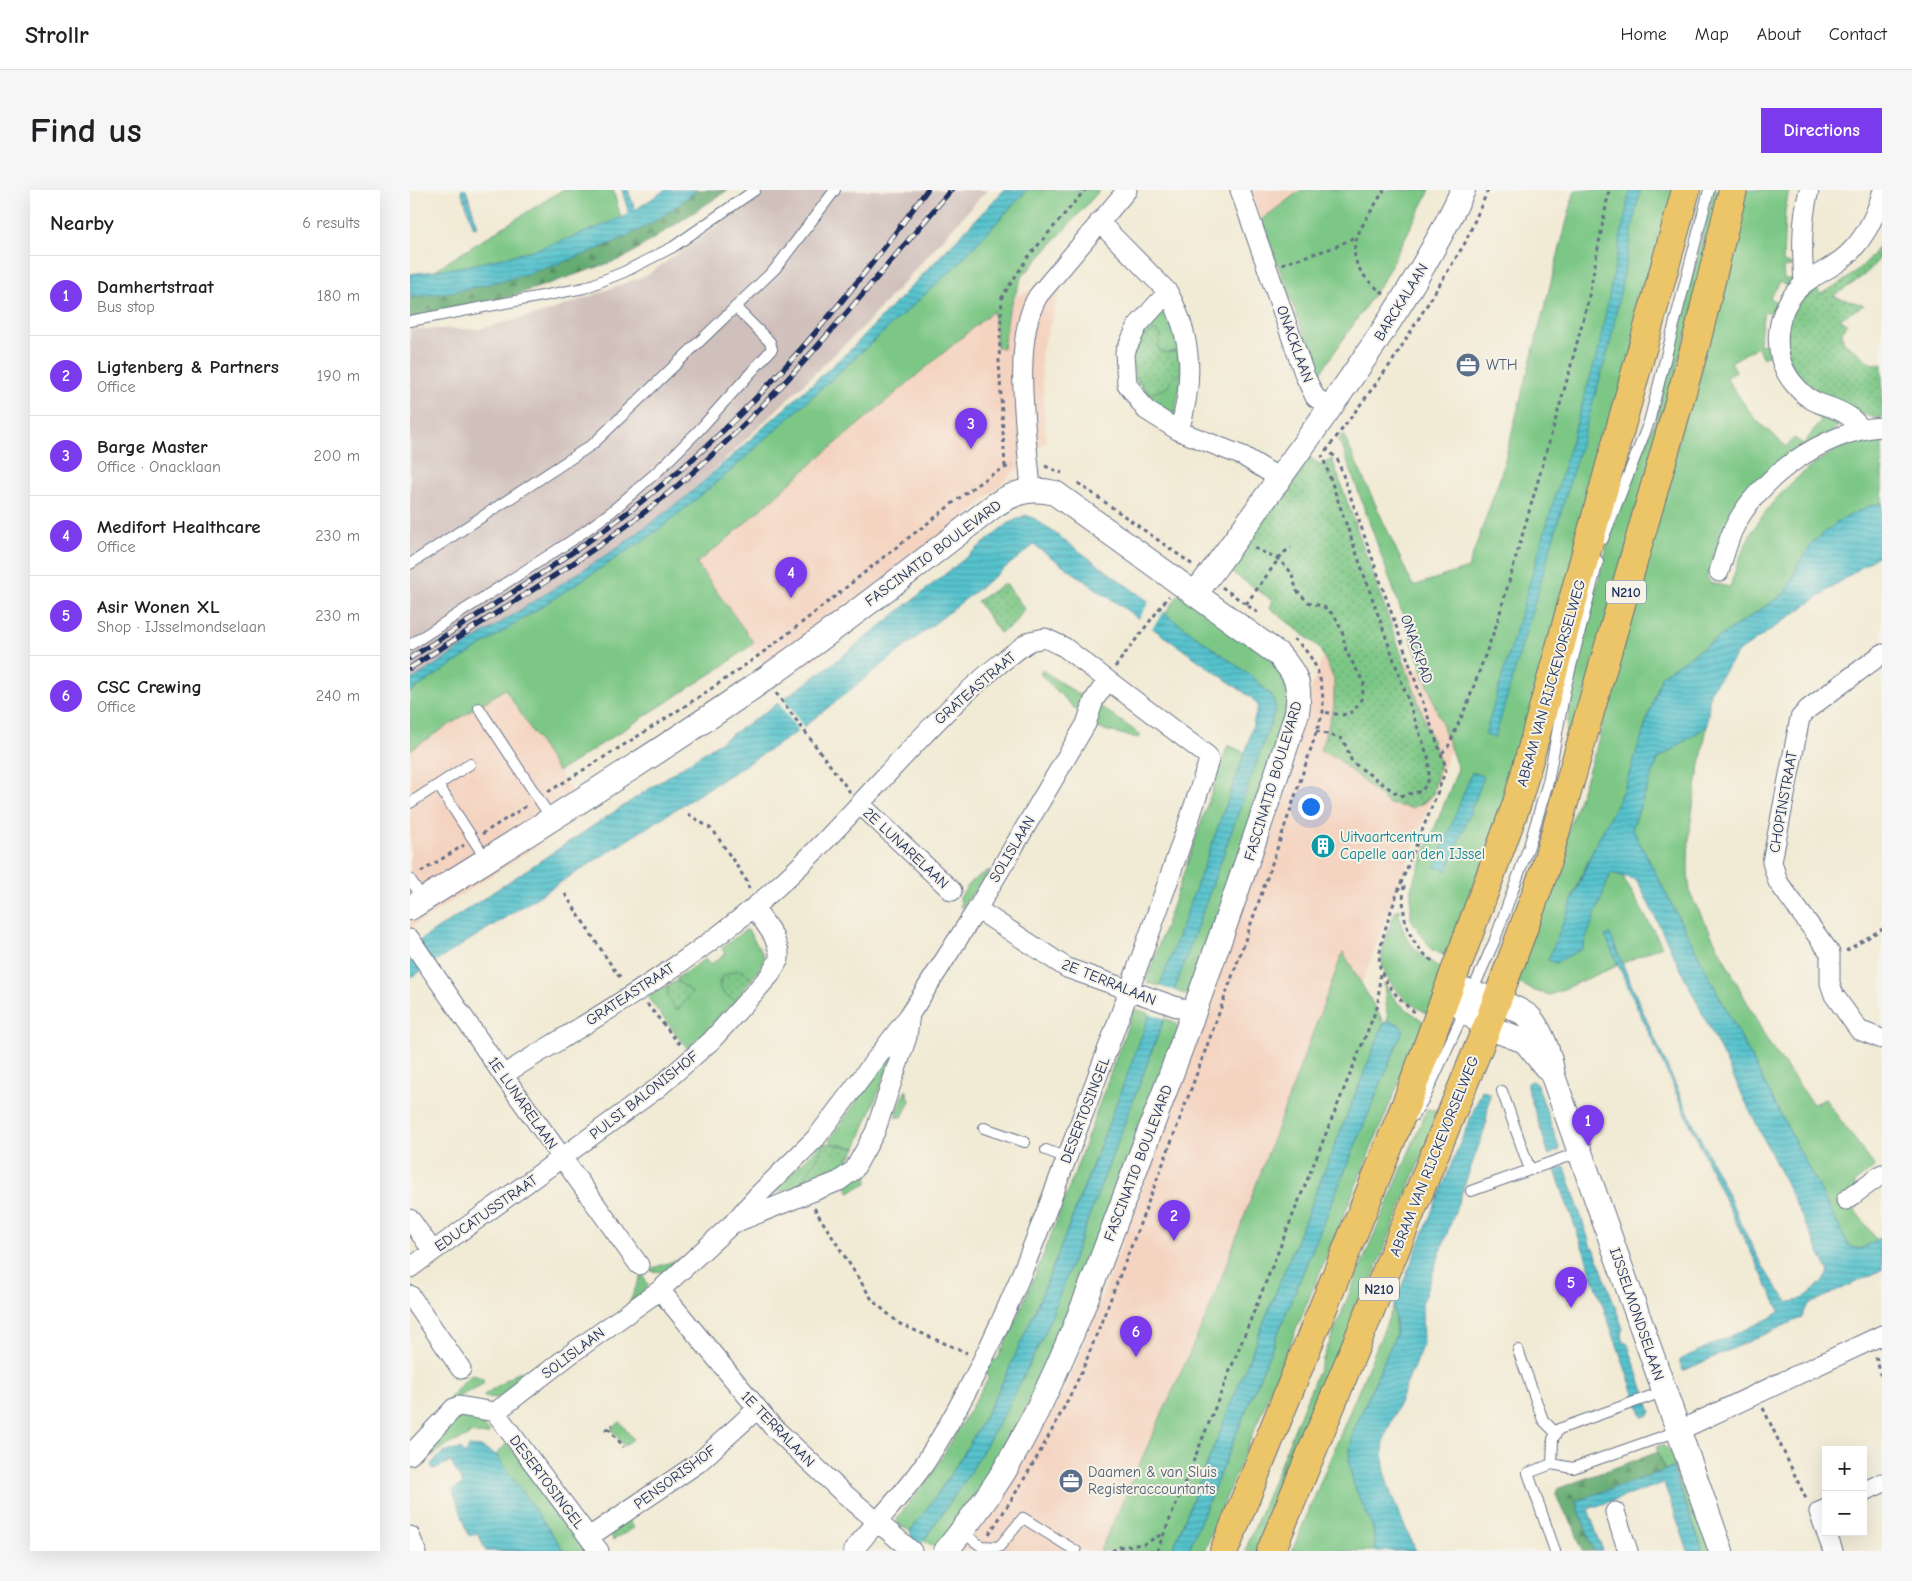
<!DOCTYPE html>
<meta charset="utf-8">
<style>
:root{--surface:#fff;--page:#f6f6f6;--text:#202124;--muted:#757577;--line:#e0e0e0;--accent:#7c3aed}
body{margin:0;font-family:"Comic Neue",sans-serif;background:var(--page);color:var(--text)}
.controls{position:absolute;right:15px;bottom:15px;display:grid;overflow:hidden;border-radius:0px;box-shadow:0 5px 20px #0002}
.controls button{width:45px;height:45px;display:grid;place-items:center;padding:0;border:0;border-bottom:1px solid var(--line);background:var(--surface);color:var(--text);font:25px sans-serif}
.you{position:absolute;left:900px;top:616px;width:18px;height:18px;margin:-12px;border:4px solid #fff;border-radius:50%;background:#1a73e8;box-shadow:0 0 0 8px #1a73e833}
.badge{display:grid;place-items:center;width:32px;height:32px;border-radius:50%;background:var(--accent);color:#fff;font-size:16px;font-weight:700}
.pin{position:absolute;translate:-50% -41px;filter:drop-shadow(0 1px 2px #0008)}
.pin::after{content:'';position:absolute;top:26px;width:18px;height:15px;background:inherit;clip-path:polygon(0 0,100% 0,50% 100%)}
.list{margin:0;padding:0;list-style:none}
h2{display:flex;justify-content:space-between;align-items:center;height:65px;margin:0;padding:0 20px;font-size:21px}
h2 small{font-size:16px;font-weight:400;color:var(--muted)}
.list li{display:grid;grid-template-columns:32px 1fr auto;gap:15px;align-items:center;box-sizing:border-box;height:80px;padding:0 20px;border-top:1px solid var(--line)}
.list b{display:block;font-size:19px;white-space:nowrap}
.list p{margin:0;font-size:16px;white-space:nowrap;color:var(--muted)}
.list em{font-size:16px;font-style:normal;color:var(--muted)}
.map{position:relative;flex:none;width:1472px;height:1361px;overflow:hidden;border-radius:0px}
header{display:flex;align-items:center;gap:30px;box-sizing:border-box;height:70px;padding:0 25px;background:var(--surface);border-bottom:1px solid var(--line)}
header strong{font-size:24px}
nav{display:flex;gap:28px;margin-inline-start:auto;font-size:18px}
.intro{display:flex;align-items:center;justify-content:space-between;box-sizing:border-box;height:120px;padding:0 30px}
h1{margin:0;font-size:35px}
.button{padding:12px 22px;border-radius:0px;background:var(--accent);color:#fff;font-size:18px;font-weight:700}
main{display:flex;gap:30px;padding:0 30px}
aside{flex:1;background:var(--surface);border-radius:0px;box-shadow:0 5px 20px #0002}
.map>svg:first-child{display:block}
.built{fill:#f4d3c0}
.railway{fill:#d0c0bc}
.green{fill:#7cc785;stroke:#4c7b72}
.forest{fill:url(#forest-firs);stroke:#406e68}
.park{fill:url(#park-dots);stroke:#4c7b72}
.water{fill:url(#water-rules);stroke:#387996}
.pier{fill:#f1ead4}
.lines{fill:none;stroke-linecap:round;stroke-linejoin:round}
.service-casing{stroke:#667087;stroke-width:12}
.minor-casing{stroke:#667087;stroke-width:21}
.tertiary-casing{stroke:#667087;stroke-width:26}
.trunk-casing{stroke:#667087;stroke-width:30}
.path{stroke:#667087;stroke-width:3;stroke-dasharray:4 4;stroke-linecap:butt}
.service{stroke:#fff;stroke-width:10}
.minor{stroke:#fff;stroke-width:19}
.tertiary{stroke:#fff;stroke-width:24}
.trunk{stroke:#edc569;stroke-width:28}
.rail-casing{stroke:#1b2f5e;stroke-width:5.5}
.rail{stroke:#f7f3e8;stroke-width:4;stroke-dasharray:11;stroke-linecap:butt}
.labels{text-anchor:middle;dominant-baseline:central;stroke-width:4;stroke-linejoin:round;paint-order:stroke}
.shield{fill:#f7f3e8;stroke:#5d6a87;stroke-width:1}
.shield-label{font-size:14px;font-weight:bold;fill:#1b2f5e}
.street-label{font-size:15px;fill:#1b2f5e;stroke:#f7f3e8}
.service-label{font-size:15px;fill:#4e5e75;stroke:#f7f3e8;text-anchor:start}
.culture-label{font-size:15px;fill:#0d838f;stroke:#f7f3e8;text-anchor:start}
</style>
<header>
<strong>Strollr</strong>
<nav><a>Home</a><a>Map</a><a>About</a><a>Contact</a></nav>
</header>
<div class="intro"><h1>Find us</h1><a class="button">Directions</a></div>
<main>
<aside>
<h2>Nearby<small>6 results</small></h2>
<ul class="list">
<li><span class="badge">1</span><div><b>Damhertstraat</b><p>Bus stop</p></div><em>180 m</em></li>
<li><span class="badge">2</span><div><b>Ligtenberg &amp; Partners</b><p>Office</p></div><em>190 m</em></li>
<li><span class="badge">3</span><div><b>Barge Master</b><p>Office · Onacklaan</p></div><em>200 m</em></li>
<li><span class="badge">4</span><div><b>Medifort Healthcare</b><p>Office</p></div><em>230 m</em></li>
<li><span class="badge">5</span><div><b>Asir Wonen XL</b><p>Shop · IJsselmondselaan</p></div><em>230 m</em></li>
<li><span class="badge">6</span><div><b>CSC Crewing</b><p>Office</p></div><em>240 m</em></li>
</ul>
</aside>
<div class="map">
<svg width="1472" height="1361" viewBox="0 0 1472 1361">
<defs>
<pattern id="forest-firs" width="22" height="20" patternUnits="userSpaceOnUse" patternTransform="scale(1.25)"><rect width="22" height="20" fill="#65ac72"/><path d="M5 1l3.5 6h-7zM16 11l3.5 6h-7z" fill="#528c61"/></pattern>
<pattern id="park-dots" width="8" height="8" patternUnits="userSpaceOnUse" patternTransform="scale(1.25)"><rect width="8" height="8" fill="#7cc785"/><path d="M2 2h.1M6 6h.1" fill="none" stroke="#65a270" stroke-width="1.8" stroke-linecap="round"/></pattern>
<pattern id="water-rules" width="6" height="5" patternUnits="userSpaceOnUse" patternTransform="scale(1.25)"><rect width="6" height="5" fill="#56c3cd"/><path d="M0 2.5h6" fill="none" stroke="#469faa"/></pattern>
</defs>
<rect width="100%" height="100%" fill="#f7f3e8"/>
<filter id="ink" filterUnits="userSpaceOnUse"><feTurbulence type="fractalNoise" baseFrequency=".02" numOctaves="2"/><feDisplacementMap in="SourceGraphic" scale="10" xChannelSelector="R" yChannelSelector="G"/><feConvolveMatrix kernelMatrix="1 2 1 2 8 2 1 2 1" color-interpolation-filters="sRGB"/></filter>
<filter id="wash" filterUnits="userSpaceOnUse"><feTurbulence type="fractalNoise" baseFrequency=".0096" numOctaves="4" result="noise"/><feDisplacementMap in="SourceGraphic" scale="20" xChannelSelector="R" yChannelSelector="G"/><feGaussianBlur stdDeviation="1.12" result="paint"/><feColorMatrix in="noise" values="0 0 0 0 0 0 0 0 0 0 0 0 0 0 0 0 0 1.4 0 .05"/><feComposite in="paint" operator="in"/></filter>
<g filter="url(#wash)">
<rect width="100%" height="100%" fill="#f1ead4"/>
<!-- built -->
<path class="built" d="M840,0H907L856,42Z
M653,91L631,164L636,251L404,471L371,492L267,377L575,115Z
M927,429L1058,513L736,1361H549L575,1330L658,1194L727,1016L900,502Z
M94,500L176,624L0,738V559Z"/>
<!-- railway -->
<path class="railway" d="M358,0H577L455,135L277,306L210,356L0,491V139H69L140,121L237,85Z"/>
<!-- green -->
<path class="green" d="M152,0H203L211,28C151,55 88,74 22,82Z
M617,0H690L612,87L599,120L593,158L587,157L583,121L405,271L315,351L286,373L344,453L313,476L148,582L95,499L0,560V502L240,346L319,282L545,77Z
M891,0H1020L972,92L909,185L851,30Z
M1165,0H1268L1095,622L1039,767L1022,760L1001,729V698L1048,579L932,256L928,251L933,244L1003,396L1058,378L1090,288Z
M1304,0H1311L1286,109L1151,593L1161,503L1201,340L1246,228Z
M1335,0H1379L1375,21L1373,72L1384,75L1373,78L1374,89H1385V92L1380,99L1370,92L1360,108L1369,114L1365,124L1354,121L1349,154L1360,155V164L1353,168L1347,157L1321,172L1326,182L1316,188L1345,229L1377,257L1384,248L1394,254L1411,230L1402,223L1404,221L1426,228L1429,236L1313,341L1297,387L1300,393L1320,397C1327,375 1334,353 1347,334C1370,298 1426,245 1472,249V313L1457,317L1388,374L1377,402L1252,485L1215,597L1182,662L1162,708L1194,699L1201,683L1212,685L1252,756L1140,805L1125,801L1106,792L1185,562Z
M754,119L758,120L771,164L767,161L757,163L749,160L748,155L752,146L744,140L737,145L729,146Z
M772,183L765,223L760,227L751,225L726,190L762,188Z
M771,401L870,476L885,505L779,806L764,800L866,518L862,506L844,488L755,424Z
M632,480L674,508L670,524L630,484Z
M690,516L731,545L728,548L682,537Z
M1297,536C1289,585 1271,658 1281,706L1358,852L1403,914L1415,909L1465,977L1444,993L1450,1002L1438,1011L1467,1050L1450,1059L1439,1056L1222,638L1248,569Z
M818,555L835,563L751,796L738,793L737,789Z
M579,680L578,685L551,718L550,707L561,692Z
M989,719C990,750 1011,768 1037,781L1019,824C997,814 970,791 972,765C973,750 981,734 986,720Z
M335,740H338L353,764L355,770L342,789C330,775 321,783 309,791L311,801L326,810L278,859L238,808V806L258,795V800L281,801L267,791V788L295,769L300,775L315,764L312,758Z
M933,762L974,833L762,1361H690L800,1118Z
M974,793L987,812L1014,832L794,1361H778L993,840L989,834L978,832Z
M726,819L740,824C718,887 692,949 668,1012C624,1127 578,1244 500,1341L488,1334L487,1328L520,1287L578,1189L576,1180L582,1170H587C641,1059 679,940 722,824Z
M754,829L763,831L770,839L664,1122L591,1268L529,1356L524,1357L514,1350L560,1283L599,1215L635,1143Z
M488,852L446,958L420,953V949Z
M496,900L500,911L492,927H485Z
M1017,919L1030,921L852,1361H835L947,1085Z
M416,953L390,996L361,1004L411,954Z
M457,978L459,979L457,993L439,1002L435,994Z
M273,1068L254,1082L241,1081L240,1079Z
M232,1083L238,1095L237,1098L218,1116Z
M984,1115L986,1144L944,1240L940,1259L939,1274L944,1295L963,1338L965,1361H882Z
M110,1181L112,1184L89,1208L74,1207V1205Z
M62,1185L73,1188V1194L39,1212V1209L56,1189Z
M62,1223L79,1241L78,1245L58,1243L59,1246L37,1255L18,1268L13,1264L49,1224Z
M210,1232L223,1249L214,1256L201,1239Z
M97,1253L180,1361H154L86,1265Z
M1252,1255L1268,1266L1302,1361H1293L1264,1279L1262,1278L1255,1280L1246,1257Z"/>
<!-- forest -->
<path class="forest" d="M287,0H318L214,68L73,116L0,128V107L62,97L139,76L218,46L242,33Z
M1248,1262L1255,1280L1166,1311L1184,1361H1172L1164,1337L1150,1315L1146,1304L1149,1298Z"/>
<!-- park -->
<path class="park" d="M1472,49C1472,54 1472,60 1471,65C1462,83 1439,96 1423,106L1454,115L1430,129L1437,134L1432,141L1433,151L1462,174L1472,173V228C1453,227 1418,215 1403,203C1392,195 1375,168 1374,154C1373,130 1390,111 1404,93L1410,104C1435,92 1460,75 1472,49Z
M744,140L752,146L748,155L749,160L757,163L767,161L771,164L772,183L762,188L758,197L743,203L735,201L730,191L726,190L721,171L729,146L737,145Z
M896,265L911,275L922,269L1030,573L1023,604L1013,613L1002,618L979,614L925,567L910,561L924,517V489L909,457L860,418L862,410L814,377Z
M594,394L597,395L614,418L606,433L590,443L567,411Z
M326,780L333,781L342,789L326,810L315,805L309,796L313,786Z
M267,791L281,801L282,803L269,819H265L257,805L259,795Z
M416,953L446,958C430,986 419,986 390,996Z
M215,1324L224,1338L203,1350L198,1335Z"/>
<!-- water -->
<path class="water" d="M51,0H56L68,37L64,38Z
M212,0H218L225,20L255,0H287C272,12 257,24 240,34C179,69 71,102 0,107V84C83,74 143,58 219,24Z
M594,0H617L545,77L319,282L257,333L240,346L0,502V491L210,356L277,306L441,159Z
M1220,0H1230L1200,154L1085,548L1075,545L1189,157Z
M1472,313V363L1327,463L1300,502L1297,536L1248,569L1222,638L1439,1056L1450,1059L1472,1047V1080L1399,1114L1391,1128L1273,1181L1269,1170L1360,1128L1370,1121L1312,1004L1195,746L1200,744C1237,833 1276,921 1319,1007C1335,1041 1353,1086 1379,1112C1396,1111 1410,1095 1419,1082L1227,690L1201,683L1172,759L1145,773L1138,770L1182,662L1215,597L1252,485L1377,402L1388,374L1404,351L1429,331L1457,317Z
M616,325L625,329L844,488L862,507L866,518L754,829L635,1143L599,1215L560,1283L506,1361L500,1341C586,1234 633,1103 682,977C736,837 786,697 837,557L848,516L842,508L624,355L387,542L0,788V757L363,517L429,469L599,333Z
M1062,582L1074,587L1037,681L1025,677Z
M977,831L989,834L993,840L778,1361H762L974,833Z
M1121,891L1127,894L1150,960L1139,965L1117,897V893Z
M1072,900L1080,904L1075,938L1012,1113L1013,1154L975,1247C966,1285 991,1326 1006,1361H965L963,1338L944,1295L939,1274L940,1259L944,1240L986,1144L984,1115Z
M1155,977L1181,1057L1184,1058L1213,1139L1211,1142L1214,1151L1217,1152L1238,1213L1241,1222L1238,1226H1232L1145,980Z
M60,1256L70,1257L86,1265L154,1361H76L68,1343L59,1346L43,1300L53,1294L41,1272L23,1279L21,1274L32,1263L50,1259L55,1265Z
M1262,1278L1293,1361H1278L1254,1293L1178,1319L1193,1361H1184L1166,1311Z"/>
<!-- pier -->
<path class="pier" d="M741,409L755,420L741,440L728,430Z
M372,507L395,539L390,543L367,511Z
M748,796L766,801L756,829L738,823Z"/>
</g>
<g filter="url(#ink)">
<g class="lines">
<defs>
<path id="service" d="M0,131L174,98L214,82L263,57L345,0
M1193,349L1239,232L1299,0
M0,374L183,254L365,79L425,0
M0,455L164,349L201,322L249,280L289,240L362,159L360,152L325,117
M69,518L141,628
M28,595L76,669
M0,613L60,574
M0,689L13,709
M1061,804L1084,752L1119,656L1138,592L1155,500L1188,371
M1092,901L1120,980
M1003,926L1015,907L1055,820
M574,938L615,952
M636,960L657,968
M1061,1001L1170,962
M1108,1160L1133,1230L1146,1243
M1142,1274L1163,1278L1268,1241
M551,1341L571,1356L589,1357L613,1328L666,1361
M1145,1361L1118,1283L1142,1274L1143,1249L1149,1239L1255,1201"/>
<path id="minor" d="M830,0L895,186L905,207L921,218
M689,32L758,102L728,135L715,162L717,194L736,220L769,241L833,266L869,288
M1394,94C1392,61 1391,32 1399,0
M758,102C783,148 784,191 769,241
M1451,238C1447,234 1442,228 1437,225C1416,212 1404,218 1385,195C1359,166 1364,117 1395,93C1411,81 1429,75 1442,60C1457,44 1466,25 1472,3
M621,299C617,247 601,151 628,106L717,0
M1309,382C1313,369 1317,354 1322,342C1345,289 1416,240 1472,237
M1472,464L1398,519L1390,528L1362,672L1368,692L1420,763V793L1424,805L1449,840L1472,849
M450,614L542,701
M567,719L657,778L784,823
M0,749L93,885L229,1075
M93,885C186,827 284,772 366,698C455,619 522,519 620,451L635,448L654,457L798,566L799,570C759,694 714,816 668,938C625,1053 582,1169 515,1273C494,1304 466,1331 443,1361
M1436,1010L1472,984
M0,1029L22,1060
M324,1032L348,1005L406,948L498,827
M0,1078L249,897L301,851L360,785L369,769V761L363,745L344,717
M250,1100L362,1236L431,1301L502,1361
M0,1105L51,1179
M85,1222L189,1361
M1268,1241L1472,1145
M0,1265L44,1218L49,1216L85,1222L95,1215L162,1163L250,1100L322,1034L429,991L444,980L465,942L497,847L500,824L567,719L676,534L684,510L697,491
M1453,1302L1472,1293
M1416,1319L1409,1322L1416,1341
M1205,1322L1218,1361
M1416,1342L1423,1361
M0,1346L6,1361
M179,1347L288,1273L346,1220"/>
<path id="tertiary" d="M785,404C823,355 858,304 894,254C953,172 1010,92 1053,0
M0,718C120,642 242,568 359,486C436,432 510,373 585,315C605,302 621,297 645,303L868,464C887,485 891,494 887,523C837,674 785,824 728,972C688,1078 651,1186 593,1283C576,1310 556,1336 536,1361
M1040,795C1058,802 1110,816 1121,829C1134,846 1140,866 1143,886L1311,1361
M1040,795L1055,821L1077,837L1115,851L1136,877"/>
<path id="trunk" d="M814,1361L998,909L1107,613L1276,0
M861,1361L1077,837L1134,682L1286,153L1323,0"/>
</defs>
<!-- service casing -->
<use href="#service" class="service-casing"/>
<!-- minor casing -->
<use href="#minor" class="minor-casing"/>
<!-- tertiary casing -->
<use href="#tertiary" class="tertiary-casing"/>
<!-- trunk casing -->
<use href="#trunk" class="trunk-casing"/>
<!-- path -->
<path class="path" d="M872,74L925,57L945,47
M974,104C923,66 948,44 974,0
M915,259L927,268L1036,578C1025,617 962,747 970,777C975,795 992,813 1007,824
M916,261L982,172L1055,53L1078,0
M635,276L652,283
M595,277L589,171L592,107L618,67L675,0
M668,293L783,375
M844,358L868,369L881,382L887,401L898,412L914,417L924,425L932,441L936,461L954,493L952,508L944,521L933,525L913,522
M812,397L848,423
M836,414L873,363L881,358
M705,477L759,406
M366,503L440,602
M906,541L933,549L942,572L990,606L1012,601L1019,589V570L912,265
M1032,563L1038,557L1058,512L1087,433L1159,183L1178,111L1199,0
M138,602C213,555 289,510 360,457C414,417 464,373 518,333C535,320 583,278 602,276
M278,624L303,640L338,693L339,699
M72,644L118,615
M11,682L54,655
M994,696C991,729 997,752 1025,773
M155,704L207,784L213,790
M1436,761L1472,739
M237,814L271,856
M404,1018L463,1111L490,1134L557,1163
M1466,1167L1472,1188
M1353,1218L1397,1311
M198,1238L214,1257
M195,1240L203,1235
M579,1344C614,1292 645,1238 672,1181C759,964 840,745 913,522C914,491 907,466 881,447
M702,1361L709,1357L734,1354L754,1343
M747,1361L968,815L970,781"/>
<!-- service -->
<use href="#service" class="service"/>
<!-- minor -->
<use href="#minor" class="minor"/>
<!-- tertiary -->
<use href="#tertiary" class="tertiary"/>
<!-- trunk -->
<use href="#trunk" class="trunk"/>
<defs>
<path id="rail" d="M0,468C88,412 178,357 258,290C354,211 444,101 517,0
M0,478C90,420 184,365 266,297C369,210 453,103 541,0"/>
</defs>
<!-- rail casing -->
<use href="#rail" class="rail-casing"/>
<!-- rail -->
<use href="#rail" class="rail"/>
</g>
</g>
<!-- icons -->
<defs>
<symbol id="office-disc" viewBox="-11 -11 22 22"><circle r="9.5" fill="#5c6f8a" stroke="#f7f3e8"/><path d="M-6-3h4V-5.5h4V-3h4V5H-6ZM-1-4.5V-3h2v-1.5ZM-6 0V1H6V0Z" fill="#fff"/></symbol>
<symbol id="building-disc" viewBox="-11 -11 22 22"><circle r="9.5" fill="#0f9aa8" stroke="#f7f3e8"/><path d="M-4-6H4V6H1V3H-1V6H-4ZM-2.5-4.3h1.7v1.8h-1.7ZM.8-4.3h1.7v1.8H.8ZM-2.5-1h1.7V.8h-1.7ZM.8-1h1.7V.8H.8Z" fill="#fff"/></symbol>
</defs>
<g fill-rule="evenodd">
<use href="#office-disc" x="1044" y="161" width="28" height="28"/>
<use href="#building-disc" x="899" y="642" width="28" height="28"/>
<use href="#office-disc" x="647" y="1277" width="28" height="28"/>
</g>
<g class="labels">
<!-- shield labels -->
<g class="shield">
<rect x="1196" y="390.5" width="40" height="23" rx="4"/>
<rect x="949" y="1087.5" width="40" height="23" rx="4"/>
</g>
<g class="shield-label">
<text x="1216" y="402">N210</text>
<text x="969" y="1099">N210</text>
</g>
<!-- street labels -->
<g class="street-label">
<text transform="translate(991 112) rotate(-58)">BARCKALAAN</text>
<text transform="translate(885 154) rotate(70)">ONACKLAAN</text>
<text transform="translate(523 363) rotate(-37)">FASCINATIO BOULEVARD</text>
<text transform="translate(1007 459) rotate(71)">ONACKPAD</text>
<text transform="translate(1141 493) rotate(-74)">ABRAM VAN RIJCKEVORSELWEG</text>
<text transform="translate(565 498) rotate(-41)">GRATEASTRAAT</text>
<text transform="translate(863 591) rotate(-73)">FASCINATIO BOULEVARD</text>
<text transform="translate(1373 612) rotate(-80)">CHOPINSTRAAT</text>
<text transform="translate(496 658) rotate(43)">2E LUNARELAAN</text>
<text transform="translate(602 659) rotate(-59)">SOLISLAAN</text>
<text transform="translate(699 792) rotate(22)">2E TERRALAAN</text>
<text transform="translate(220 804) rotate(-33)">GRATEASTRAAT</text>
<text transform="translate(234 905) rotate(-38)">PULSI BALONISHOF</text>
<text transform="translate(113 913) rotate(55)">1E LUNARELAAN</text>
<text transform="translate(675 920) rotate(-69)">DESERTOSINGEL</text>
<text transform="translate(1024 966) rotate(-68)">ABRAM VAN RIJCKEVORSELWEG</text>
<text transform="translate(728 973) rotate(-69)">FASCINATIO BOULEVARD</text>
<text transform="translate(76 1023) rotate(-35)">EDUCATUSSTRAAT</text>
<text transform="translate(1227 1124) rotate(71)">IJSSELMONDSELAAN</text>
<text transform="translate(163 1163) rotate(-37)">SOLISLAAN</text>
<text transform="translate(368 1239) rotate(46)">1E TERRALAAN</text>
<text transform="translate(265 1287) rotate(-36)">PENSORISHOF</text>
<text transform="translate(137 1292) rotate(53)">DESERTOSINGEL</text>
</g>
<!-- service labels -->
<g class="service-label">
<text x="1076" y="175">WTH</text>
<text x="678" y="1282">Daamen &amp; van Sluis<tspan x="678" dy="17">Registeraccountants</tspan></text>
</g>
<!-- culture labels -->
<g class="culture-label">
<text x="930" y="647">Uitvaartcentrum<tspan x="930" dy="17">Capelle aan den IJssel</tspan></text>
</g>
</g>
</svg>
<div class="controls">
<button>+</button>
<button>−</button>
</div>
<div class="you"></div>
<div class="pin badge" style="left:1178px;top:956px">1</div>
<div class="pin badge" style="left:764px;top:1051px">2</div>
<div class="pin badge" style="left:561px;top:259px">3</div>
<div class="pin badge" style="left:381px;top:408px">4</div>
<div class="pin badge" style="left:1161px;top:1118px">5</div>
<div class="pin badge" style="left:726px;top:1167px">6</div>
</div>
</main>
